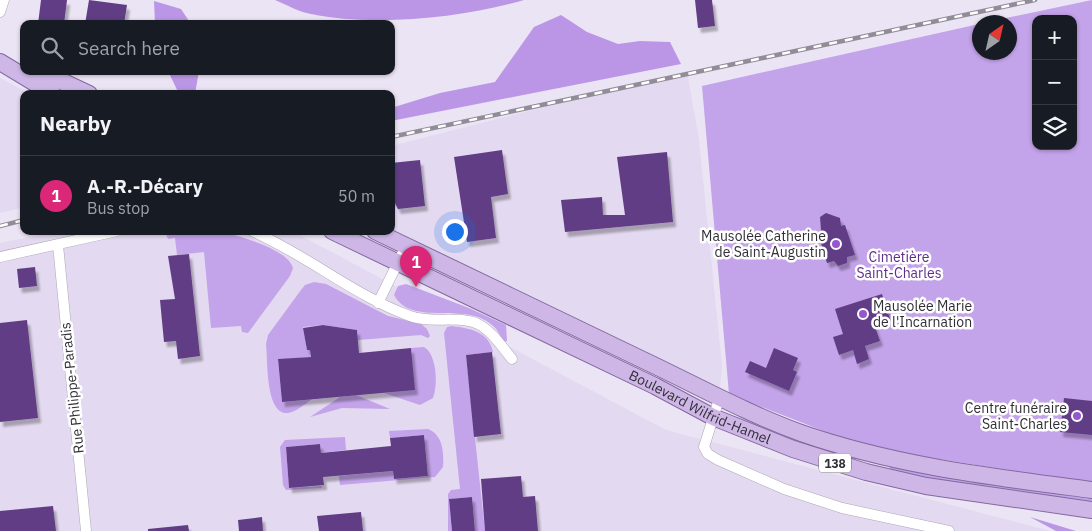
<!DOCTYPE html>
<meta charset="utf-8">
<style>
:root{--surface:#171b24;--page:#242831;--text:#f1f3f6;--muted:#9ea1a6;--line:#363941;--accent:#db2777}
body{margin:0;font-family:"IBM Plex Sans",sans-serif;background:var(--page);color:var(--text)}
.controls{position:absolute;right:15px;top:15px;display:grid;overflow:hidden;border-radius:10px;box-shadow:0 1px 4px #0004}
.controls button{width:45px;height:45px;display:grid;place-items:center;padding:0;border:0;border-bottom:1px solid var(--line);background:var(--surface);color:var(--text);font:25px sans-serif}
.compass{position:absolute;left:972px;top:15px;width:45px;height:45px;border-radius:50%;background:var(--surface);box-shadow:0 1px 4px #0004;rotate:34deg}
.you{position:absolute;left:454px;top:231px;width:18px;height:18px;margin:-12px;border:4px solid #fff;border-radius:50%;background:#1a73e8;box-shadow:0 0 0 8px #1a73e833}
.badge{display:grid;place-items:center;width:32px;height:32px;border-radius:50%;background:var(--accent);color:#fff;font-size:16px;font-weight:700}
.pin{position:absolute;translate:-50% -41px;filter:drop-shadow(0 1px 2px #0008)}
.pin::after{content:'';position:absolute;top:26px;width:18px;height:15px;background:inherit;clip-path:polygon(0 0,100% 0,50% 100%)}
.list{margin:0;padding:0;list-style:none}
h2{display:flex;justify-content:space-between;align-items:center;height:65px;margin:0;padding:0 20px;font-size:21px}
h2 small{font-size:16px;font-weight:400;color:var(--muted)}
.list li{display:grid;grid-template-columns:32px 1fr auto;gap:15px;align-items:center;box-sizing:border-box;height:80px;padding:0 20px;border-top:1px solid var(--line)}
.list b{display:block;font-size:19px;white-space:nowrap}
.list p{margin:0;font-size:16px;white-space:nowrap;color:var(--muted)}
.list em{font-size:16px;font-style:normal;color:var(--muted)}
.icon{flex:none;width:28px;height:28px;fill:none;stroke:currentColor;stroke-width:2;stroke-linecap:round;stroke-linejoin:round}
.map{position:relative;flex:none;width:1092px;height:531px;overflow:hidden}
.search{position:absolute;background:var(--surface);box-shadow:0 1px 4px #0004;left:20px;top:20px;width:375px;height:55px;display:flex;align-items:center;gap:12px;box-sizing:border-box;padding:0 18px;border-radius:10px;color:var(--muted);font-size:19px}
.panel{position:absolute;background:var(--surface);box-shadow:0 1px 4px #0004;left:20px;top:90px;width:375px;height:145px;border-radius:10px}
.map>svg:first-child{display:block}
.built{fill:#e3d9f0}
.green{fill:#c3a3e9;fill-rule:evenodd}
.forest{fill:#bb96e6}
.building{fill:#613d85;filter:url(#shadow)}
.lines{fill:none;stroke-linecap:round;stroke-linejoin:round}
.minor-casing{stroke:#aea7b7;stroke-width:11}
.primary-casing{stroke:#82689e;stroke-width:18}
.minor{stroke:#fff;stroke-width:10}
.primary{stroke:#ceb7e7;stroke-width:16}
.rail-casing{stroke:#918c97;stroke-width:4.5}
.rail{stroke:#fff;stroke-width:2.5;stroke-dasharray:8;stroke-linecap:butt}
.poi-dot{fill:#9557ce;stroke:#fff;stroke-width:2}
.labels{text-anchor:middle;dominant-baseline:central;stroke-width:5;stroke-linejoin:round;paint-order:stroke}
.shield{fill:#fff;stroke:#6f6d72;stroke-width:1}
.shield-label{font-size:12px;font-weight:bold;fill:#312f35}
.poi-label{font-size:14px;fill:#312f35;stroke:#fff;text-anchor:end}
.park-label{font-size:14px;fill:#5f2e8b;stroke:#fff}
.street-label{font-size:14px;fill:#312f35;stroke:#fff}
</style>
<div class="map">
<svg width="1092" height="531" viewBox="0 0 1092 531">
<defs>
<filter id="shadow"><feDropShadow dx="3" dy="5" stdDeviation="1" flood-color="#0004"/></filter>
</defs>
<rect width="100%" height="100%" fill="#ebe4f4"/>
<!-- built -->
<path class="built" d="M687,71L699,140L722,366L719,399L391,231V146Z
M0,78L30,94H24V207L0,213Z
M61,231H292L666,430L1050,531H0V243Z"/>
<!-- green -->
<path class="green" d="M1092,0V483L919,456L844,439L729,394L702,86L979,24L980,52H1010V22H987ZM1036,19H1073V146H1036Z
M223,231C241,238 287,248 293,268L290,276L248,333L242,332L241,326L211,328L204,252L177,255L175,238L168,239L165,232Z
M314,282L326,284L388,316L421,324L427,329L430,336L428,338L421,335L358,340L357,330L323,325L303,327L307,350H310L311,357L278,360L282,402L312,399C305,404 296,412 288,413C265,415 268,360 266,344L268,335L301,290L305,285Z
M406,284L469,308L506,325L507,341L504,342C500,336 498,330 493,326C466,300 412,328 394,295L398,286Z
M451,326C468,328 489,331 493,352L466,355L485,531H475L472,497L449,499L452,531H448V494L451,490L460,489L444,333L447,327Z
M424,347C437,354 438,385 433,398L420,405L384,393L414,389L411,348Z
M356,395L390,409L342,408L310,417L340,397Z
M733,415L779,434L838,450L860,459L852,460L788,440Z
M428,429C443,435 444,452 443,467L435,477L340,485L339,476L393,471L394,479L428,476L424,435L390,438L389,431Z
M345,437L346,450L321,453L320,444L286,447L289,488L323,486L321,488L286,490L283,485L280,447L285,440Z
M891,465L1092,495V502L965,486L896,472L889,468Z"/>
<!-- forest -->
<path class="forest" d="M275,0H524C463,18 374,27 311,14C299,12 287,5 275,0Z
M154,1L181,9L191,24H155Z
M561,15L587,32L618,44L640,41L670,42L681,64L391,121V108L440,93L495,82L534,27Z
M168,71H199L195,94H179Z
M1030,517L1076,531H1056Z"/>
<!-- building -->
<path class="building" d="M41,0H67L64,24H38Z
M89,0L127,5L124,24H85Z
M695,0H712L715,26L698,28Z
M502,150L508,194L491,197L496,238L467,242L454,157Z
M667,152L673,222L565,232L561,200L602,197L603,215H625L617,157Z
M420,160L425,206L398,209L394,201H391V163Z
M826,213L840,218L841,226L845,225L855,255L847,257V263L838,266L834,261L827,263L818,233L821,230L820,217Z
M189,254L200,356L178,359L176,341L164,342L160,300L175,299L168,256Z
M35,267L37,286L19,288L17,269Z
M882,294L890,319L874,324L880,341L865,346L869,359L857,364L853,350L839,355L833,337L843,334L835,309Z
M27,320L38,418L0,422V323Z
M323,325L357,330L359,353L411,348L415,390L282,402L278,359L311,357L310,350H307L303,328Z
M774,348L798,358L793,370L797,372L789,391L745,372L750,361L766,368Z
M492,352L501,434L474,437L466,355Z
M1064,398L1092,401V435L1060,432Z
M424,435L428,476L394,479L393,471L323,477L324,485L289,488L286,447L320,444L321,453L391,446L390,438Z
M521,476L523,497L535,496L538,531H485L481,479Z
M472,497L475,531H452L449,499Z
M53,506L56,531H0V511Z
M361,512L363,531H319L317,516Z
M262,517L263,531H239L238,520Z
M188,525L189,531H148V529Z"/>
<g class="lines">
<defs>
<path id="minor" d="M0,12L4,0
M252,231C307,255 353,295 410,316C431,324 459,315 478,324C492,331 502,347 512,359
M58,245L86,531
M0,257L117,231
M378,303L406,246
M719,399L704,447L708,454L718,460L784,489L842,508L949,531"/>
<g id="primary">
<path d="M0,62L53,94"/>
<path d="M40,71L89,94"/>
<path id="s1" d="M332,231L655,386L713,417L793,449L866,472L926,486L1092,510"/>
<path d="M375,231C464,274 554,317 643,360C696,385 746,413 801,433C896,466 993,477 1092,490"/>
</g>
</defs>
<!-- minor casing -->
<use href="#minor" class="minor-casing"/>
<!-- primary casing -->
<use href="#primary" class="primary-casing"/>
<!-- minor -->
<use href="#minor" class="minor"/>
<!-- primary -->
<use href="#primary" class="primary"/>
<defs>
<path id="rail" d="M391,137L1035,0
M0,226L24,220"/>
</defs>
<!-- rail casing -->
<use href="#rail" class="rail-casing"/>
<!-- rail -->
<use href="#rail" class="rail"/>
</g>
<!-- markers -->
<g class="poi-dot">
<circle cx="836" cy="244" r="5"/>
<circle cx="863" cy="314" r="5"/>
<circle cx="1077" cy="416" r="5"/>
</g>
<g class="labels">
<!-- shield labels -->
<rect class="shield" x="819" y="453.5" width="32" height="19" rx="4"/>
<g class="shield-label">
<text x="835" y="463">138</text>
</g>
<!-- poi labels -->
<g class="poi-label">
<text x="826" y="236">Mausolée Catherine<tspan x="826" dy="16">de Saint-Augustin</tspan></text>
<text x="873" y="306" text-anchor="start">Mausolée Marie<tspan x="873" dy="16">de l'Incarnation</tspan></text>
<text x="1067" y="408">Centre funéraire<tspan x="1067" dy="16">Saint-Charles</tspan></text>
</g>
<!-- park labels -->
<g class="park-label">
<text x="899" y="257">Cimetière<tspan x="899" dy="16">Saint-Charles</tspan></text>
</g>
<!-- street labels -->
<g class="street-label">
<text transform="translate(72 388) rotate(-96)">Rue Philippe-Paradis</text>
<text stroke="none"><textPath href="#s1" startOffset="408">Boulevard Wilfrid-Hamel</textPath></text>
</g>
</g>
</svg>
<div class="controls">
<button>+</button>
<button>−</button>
<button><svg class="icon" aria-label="layers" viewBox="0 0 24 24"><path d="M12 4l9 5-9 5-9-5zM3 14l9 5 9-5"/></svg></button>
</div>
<svg class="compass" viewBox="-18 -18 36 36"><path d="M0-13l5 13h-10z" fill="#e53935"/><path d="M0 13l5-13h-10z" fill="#9ea1a6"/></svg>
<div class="you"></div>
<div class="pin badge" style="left:416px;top:287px">1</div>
<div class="search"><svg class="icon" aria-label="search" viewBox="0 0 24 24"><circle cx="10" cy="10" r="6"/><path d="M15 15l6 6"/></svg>Search here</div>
<section class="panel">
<h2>Nearby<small></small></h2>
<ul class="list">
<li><span class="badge">1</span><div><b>A.-R.-Décary</b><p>Bus stop</p></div><em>50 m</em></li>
</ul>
</section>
</div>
